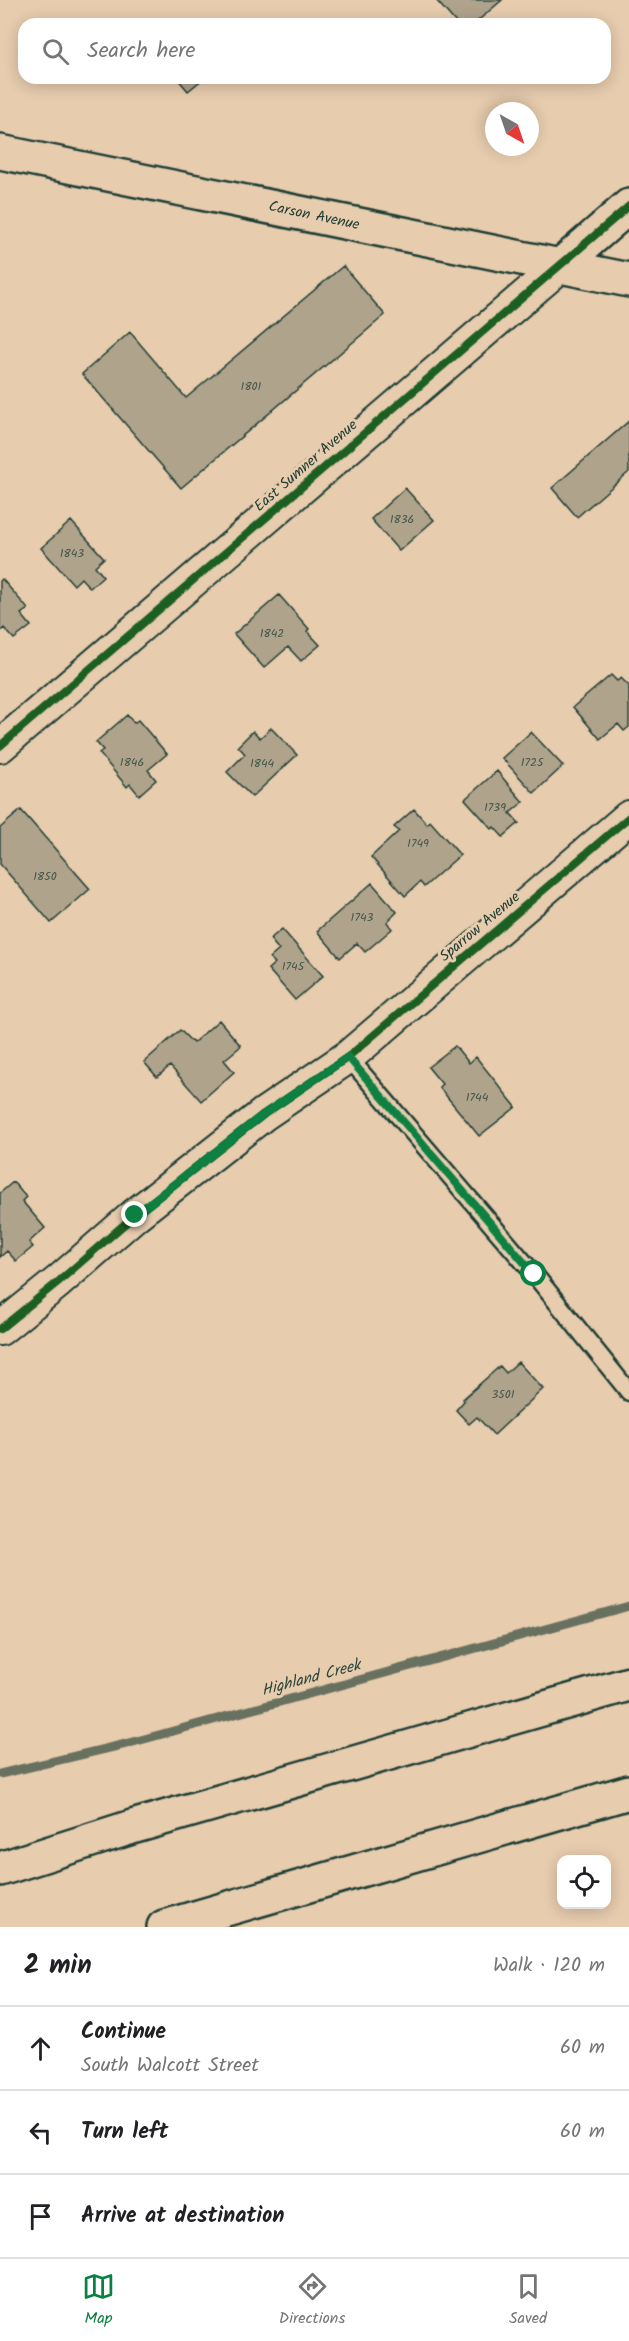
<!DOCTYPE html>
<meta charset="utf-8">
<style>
:root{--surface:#fff;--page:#f6f6f6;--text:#202124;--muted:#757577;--line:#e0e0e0;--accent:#0b8043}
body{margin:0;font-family:Kalam,sans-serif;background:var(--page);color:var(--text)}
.controls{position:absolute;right:18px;bottom:18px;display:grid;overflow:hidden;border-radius:12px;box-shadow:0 3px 15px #0003}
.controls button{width:54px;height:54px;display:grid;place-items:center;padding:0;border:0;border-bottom:2px solid var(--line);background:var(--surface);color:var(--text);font:30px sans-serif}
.compass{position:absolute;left:485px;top:102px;width:54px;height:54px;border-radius:50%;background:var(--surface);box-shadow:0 3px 15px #0003;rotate:140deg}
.stop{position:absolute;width:18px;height:18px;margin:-14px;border:4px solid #0b8043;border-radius:50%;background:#fff}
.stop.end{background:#0b8043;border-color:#fff;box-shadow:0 2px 6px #0008}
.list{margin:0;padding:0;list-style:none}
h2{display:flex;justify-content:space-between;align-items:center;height:78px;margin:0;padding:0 24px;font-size:26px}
h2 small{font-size:20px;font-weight:400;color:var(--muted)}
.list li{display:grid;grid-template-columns:39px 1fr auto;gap:18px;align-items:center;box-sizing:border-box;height:84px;padding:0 24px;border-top:2px solid var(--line)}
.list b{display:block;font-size:22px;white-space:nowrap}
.list p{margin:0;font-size:20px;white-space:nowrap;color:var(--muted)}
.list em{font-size:20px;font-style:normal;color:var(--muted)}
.icon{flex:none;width:33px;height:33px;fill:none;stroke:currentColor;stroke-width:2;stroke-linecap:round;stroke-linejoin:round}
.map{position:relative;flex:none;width:629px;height:1927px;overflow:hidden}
.search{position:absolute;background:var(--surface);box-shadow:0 3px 15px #0003;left:18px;right:18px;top:18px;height:66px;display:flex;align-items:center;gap:15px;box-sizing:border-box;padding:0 21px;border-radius:18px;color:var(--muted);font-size:22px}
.sheet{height:330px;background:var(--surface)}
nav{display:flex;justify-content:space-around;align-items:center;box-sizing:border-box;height:84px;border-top:2px solid var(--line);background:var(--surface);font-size:16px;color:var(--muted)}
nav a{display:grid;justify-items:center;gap:3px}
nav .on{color:var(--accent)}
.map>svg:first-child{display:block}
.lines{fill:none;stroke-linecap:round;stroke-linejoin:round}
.stream{stroke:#687160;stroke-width:9}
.building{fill:#b0a38c;stroke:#1f3d34;stroke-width:1.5}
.lane-casing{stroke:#1f3d34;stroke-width:21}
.street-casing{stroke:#1f3d34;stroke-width:36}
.secondary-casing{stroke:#1f3d34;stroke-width:38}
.highway-casing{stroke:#1f3d34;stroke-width:38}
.lane{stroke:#e7ccae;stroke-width:16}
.street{stroke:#e7ccae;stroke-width:32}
.secondary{stroke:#e7ccae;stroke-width:33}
.highway{stroke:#e7ccae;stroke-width:33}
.cycleway-casing{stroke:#e7ccae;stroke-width:11}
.cycleway{stroke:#1b5e20;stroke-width:8}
.route{stroke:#0b8043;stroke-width:8}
.labels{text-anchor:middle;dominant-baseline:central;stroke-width:6;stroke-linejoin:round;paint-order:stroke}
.number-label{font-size:12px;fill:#43564a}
.street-label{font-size:15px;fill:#1f3d34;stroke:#e7ccae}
.water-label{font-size:16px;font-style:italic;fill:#2b463b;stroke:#e7ccae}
</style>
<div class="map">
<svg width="629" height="1927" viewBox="0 0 629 1927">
<rect width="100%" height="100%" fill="#e7ccae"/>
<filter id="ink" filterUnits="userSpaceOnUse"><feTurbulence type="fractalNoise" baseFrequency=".0167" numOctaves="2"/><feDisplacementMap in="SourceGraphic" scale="12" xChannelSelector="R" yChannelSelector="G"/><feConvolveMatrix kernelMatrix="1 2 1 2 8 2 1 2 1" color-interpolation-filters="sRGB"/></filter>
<g filter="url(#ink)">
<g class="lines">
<!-- stream -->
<path class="stream" d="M0,1774L126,1744L629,1606"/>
</g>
<!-- building -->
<path class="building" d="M436,0H502L474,24H457Z
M177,78H204L188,91Z
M343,266L385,315L181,488L82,374L130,332L186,398Z
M629,421V472L577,517L552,488Z
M405,488L434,520L399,551L371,519Z
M71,521L104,558L95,566L103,576L90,588L81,578L74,585L41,548Z
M2,579L28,609L21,614L31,626L14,639L4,628L0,632V581Z
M279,595L309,629L307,631L320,645L301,661L288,647L264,668L234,634Z
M611,675L617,681L621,678L629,686V727L624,731L618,724L600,739L573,707Z
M127,715L134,723L138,720L167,754L148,770L156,780L139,795L130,784L127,787L99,753L103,750L96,742Z
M271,728L297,755L252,797L227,772L245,754L238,746L253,731L260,738Z
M531,732L563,766L534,793L502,758Z
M497,771L523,802L510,813L519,823L503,837L494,827L492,829L465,799Z
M414,809L427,824L430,821L460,855L424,887L420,882L405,896L371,857L399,831L394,827Z
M21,810L90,889L51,923L0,864V828Z
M372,883L397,912L387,922L392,929L365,952L357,943L340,958L317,931Z
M282,929L323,976L295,1000L268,969L275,963L270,958L279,950L270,939Z
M219,1020L241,1046L224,1060L234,1072L201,1101L170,1066L157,1077L144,1062L180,1030L193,1043Z
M455,1046L469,1063L476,1057L516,1107L479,1136L439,1087L442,1084L428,1067Z
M13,1182L26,1197L22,1201L45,1228L29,1242L33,1247L16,1261L7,1251L0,1257V1193Z
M518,1362L543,1389L494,1435L477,1417L469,1424L456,1410L464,1401L463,1399L500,1366L506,1373Z"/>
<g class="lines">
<defs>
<path id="lane" d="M348,1057L534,1274L629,1392"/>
<path id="street" d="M0,746L559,267
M0,1329L58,1282L135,1215L264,1114L348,1057L629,817"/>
<path id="secondary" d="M0,152L629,280
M559,267L629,206"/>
<path id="highway" d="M0,1869L132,1827L629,1684
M164,1927L629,1792"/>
</defs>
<!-- lane casing -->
<use href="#lane" class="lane-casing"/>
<!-- street casing -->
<use href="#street" class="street-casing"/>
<!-- secondary casing -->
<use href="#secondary" class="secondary-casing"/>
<!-- highway casing -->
<use href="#highway" class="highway-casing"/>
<!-- lane -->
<use href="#lane" class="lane"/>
<!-- street -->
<use href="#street" class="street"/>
<!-- secondary -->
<use href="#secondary" class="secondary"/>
<!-- highway -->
<use href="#highway" class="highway"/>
<defs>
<path id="cycleway" d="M0,746L629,206
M0,1329L58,1282L135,1215L264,1114L348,1057L629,817"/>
</defs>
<!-- cycleway casing -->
<use href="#cycleway" class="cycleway-casing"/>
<!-- cycleway -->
<use href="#cycleway" class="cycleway"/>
</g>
</g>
<g class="lines" filter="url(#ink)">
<!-- route -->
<path class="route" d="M135,1215L264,1114L348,1057L534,1274"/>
</g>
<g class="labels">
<!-- number labels -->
<g class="number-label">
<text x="251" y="386">1801</text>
<text x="402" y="519">1836</text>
<text x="72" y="553">1843</text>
<text x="272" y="633">1842</text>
<text x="132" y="762">1846</text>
<text x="532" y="762">1725</text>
<text x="262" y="763">1844</text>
<text x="495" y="807">1739</text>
<text x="418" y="843">1749</text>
<text x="45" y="876">1850</text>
<text x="362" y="917">1743</text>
<text x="293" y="966">1745</text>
<text x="477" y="1097">1744</text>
<text x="503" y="1394">3501</text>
</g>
<!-- street labels -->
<g class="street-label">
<text transform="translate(314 216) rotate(12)">Carson Avenue</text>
<text transform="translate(306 466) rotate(-41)">East Sumner Avenue</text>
<text transform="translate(480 927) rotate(-40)">Sparrow Avenue</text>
</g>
<!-- water labels -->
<g class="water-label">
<text transform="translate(311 1678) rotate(-15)">Highland Creek</text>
</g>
</g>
</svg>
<div class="controls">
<button><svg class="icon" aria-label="locate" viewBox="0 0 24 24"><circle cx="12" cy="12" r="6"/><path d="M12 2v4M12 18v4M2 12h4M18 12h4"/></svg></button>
</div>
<svg class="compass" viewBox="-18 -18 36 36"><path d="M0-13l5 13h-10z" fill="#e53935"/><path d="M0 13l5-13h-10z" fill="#757577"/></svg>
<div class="stop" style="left:534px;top:1274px"></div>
<div class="stop end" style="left:135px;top:1215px"></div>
<div class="search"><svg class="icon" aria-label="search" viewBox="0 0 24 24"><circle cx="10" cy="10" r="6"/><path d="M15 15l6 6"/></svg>Search here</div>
</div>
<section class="sheet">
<h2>2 min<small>Walk · 120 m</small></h2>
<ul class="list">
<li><svg class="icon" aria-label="ahead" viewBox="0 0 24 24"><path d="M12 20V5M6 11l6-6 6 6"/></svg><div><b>Continue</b><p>South Walcott Street</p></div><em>60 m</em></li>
<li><svg class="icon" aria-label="left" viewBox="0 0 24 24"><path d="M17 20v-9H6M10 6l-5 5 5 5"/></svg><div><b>Turn left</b></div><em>60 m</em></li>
<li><svg class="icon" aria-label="arrive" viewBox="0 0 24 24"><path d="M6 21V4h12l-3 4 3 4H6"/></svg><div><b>Arrive at destination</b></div></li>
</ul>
</section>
<nav>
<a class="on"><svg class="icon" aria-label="map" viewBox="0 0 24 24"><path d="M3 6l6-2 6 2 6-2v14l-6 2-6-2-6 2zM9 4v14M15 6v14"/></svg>Map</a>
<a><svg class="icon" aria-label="directions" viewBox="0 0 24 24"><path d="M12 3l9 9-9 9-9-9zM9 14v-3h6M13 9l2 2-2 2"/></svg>Directions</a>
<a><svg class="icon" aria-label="saved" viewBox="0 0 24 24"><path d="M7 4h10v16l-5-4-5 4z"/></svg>Saved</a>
</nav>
